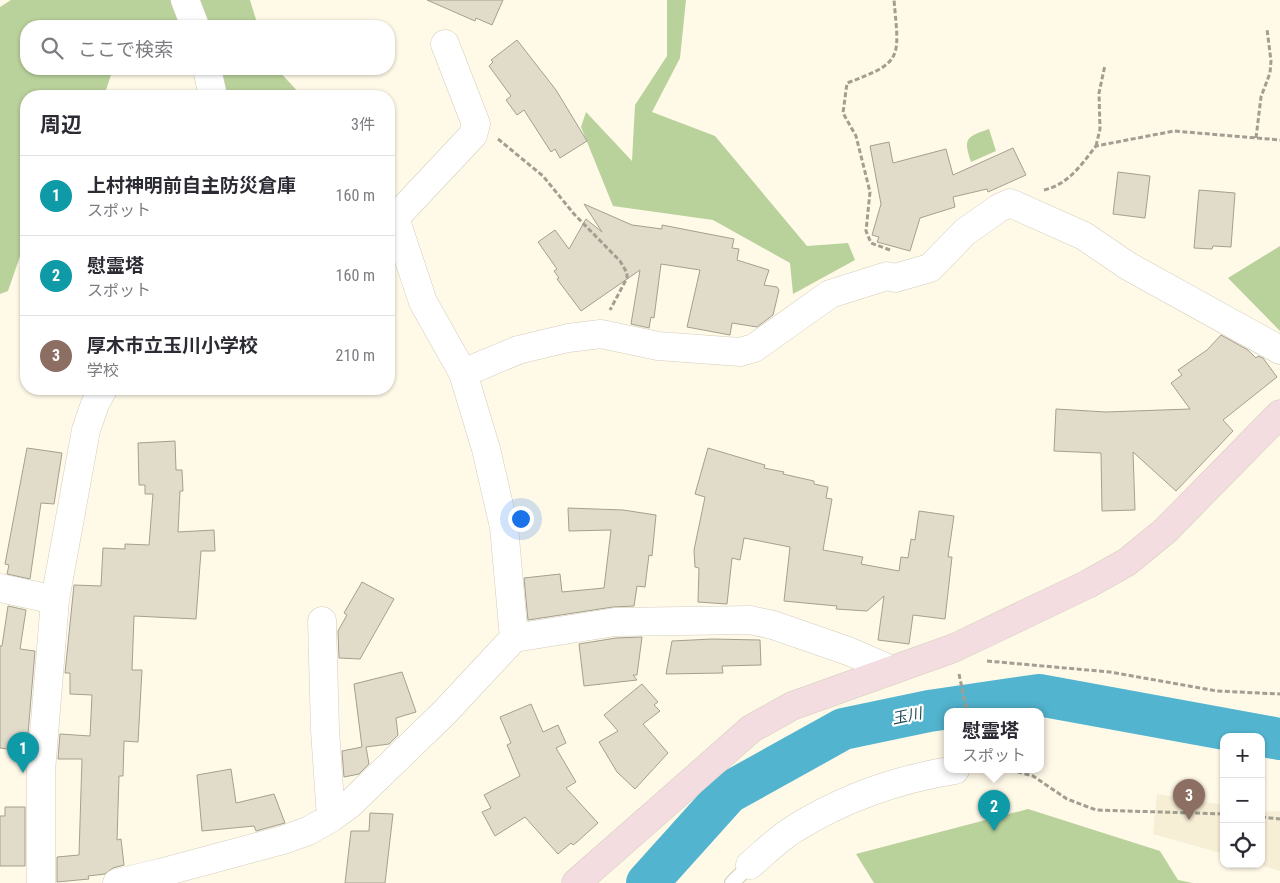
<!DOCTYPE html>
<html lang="ja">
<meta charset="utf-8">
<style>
:root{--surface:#fff;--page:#f2f2f3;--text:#2b2b33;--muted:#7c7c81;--line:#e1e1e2;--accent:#b32803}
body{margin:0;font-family:"Roboto Condensed","Noto Sans JP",sans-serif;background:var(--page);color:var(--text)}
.controls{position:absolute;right:15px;bottom:15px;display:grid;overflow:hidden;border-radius:10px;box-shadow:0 1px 4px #0004}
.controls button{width:45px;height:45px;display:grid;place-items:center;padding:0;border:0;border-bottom:1px solid var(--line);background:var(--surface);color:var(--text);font:25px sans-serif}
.you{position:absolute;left:520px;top:518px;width:18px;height:18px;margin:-12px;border:4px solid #fff;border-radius:50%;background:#1a73e8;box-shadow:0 0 0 8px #1a73e833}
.badge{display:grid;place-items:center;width:32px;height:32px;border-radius:50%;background:var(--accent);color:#fff;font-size:16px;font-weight:700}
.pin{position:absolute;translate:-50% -41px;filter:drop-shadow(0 1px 2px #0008)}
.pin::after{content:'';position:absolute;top:26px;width:18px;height:15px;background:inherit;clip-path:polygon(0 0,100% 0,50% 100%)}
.popup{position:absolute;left:944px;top:708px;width:100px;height:65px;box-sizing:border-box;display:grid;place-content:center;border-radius:10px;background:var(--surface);filter:drop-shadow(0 1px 4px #0005);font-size:16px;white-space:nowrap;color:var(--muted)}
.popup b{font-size:19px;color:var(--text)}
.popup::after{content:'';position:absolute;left:50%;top:100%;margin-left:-10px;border:10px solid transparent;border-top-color:var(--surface)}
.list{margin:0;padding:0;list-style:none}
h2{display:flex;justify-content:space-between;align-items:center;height:65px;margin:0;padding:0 20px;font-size:21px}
h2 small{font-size:16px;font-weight:400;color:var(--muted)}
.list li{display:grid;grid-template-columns:32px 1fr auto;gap:15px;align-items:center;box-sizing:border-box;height:80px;padding:0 20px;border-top:1px solid var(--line)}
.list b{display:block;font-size:19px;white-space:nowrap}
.list p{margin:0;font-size:16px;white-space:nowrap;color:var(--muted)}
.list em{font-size:16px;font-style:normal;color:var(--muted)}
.icon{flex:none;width:28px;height:28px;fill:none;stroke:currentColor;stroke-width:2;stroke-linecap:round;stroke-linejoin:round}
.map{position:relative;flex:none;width:1280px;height:883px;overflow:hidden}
.search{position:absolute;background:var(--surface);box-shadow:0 1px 4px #0004;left:20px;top:20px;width:375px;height:55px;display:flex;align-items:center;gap:12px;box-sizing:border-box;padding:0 18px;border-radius:20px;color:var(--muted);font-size:19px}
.panel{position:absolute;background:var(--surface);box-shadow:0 1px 4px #0004;left:20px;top:90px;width:375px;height:305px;border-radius:20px}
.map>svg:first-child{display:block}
.built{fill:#f6eed5}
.green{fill:#b9d19b}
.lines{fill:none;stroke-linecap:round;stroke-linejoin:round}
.river{stroke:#52b4cf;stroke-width:42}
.building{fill:#e1dbca;stroke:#a59f8f}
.lane-casing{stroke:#d3cdbc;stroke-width:16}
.street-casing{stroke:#d3cdbc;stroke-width:29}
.secondary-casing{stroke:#d3cdbc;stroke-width:29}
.path{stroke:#a29e91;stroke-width:3;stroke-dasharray:5 2.5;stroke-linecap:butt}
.lane{stroke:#fff;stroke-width:14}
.street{stroke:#fff;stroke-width:28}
.secondary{stroke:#f4dde1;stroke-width:28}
.labels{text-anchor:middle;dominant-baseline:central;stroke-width:4.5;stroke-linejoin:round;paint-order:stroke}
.water-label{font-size:15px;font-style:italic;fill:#1a4551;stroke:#fff}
</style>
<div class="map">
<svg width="1280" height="883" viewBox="0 0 1280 883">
<rect width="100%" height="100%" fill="#fff9e8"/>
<!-- built -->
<path class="built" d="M1157,794L1224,805V854L1153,834Z
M1280,811V871L1258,864H1261V812Z"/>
<!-- green -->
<path class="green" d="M11,0H250L258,26H26V69H113L104,96H26V239L8,291L0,294V7Z
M667,0H686L680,58L652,112L715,136L807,246L848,243L855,260L793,294L790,263L713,220L613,206L581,127L586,112L632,161L635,105L667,56Z
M215,69H277L302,96H219Z
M989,129L996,151L971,162C963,138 966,137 989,129Z
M1280,246V331L1228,278Z
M1028,809L1160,851L1178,880L1193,883H874L856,854Z"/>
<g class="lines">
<!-- river -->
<path class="river" d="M647,883L728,793L843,729L929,711L1039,695L1280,739"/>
</g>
<!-- building -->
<path class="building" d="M427,0H503L492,25L476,18L475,21Z
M517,40L556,90L587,141L560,158L555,149L551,152L524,110L517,115L506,100L511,96L489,66L493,62L491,60Z
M889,142L893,163L946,149L953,175L1013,148L1026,175L988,192L987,189L953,197L955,207L920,218L910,251L877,242L879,237L872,235L881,204L870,146Z
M1118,172L1150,176L1145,218L1113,214Z
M1199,190L1235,193L1231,247L1213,246L1212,249L1194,248Z
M584,204L632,225L662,229V225L734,239L732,248L739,249L737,260L769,270L764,285L777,287L779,290L773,315L757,327L732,323L730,335L687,327L700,270L661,264L654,318L651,317L649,328L631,324L640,270L581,311L557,279L559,278L554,271L557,269L538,242L555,230L569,249L586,219L602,232Z
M1221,335L1248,350L1256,358L1258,356L1263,358L1277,377L1223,420L1233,431L1176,491L1133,452L1135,510L1102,511L1101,453L1054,451L1056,409L1106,412L1190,409L1171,383L1182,375L1178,370L1207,350Z
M175,441L176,470H182L183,491H180L178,532L214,530L215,551H201L196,619L134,616L132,670H142L138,742L124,741L123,776H119L117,840L121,839L124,865L113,868L105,874L88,876L89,879L57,882V857L79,855L82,759H58L60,734L90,736L92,695L70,694V673H65L74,585L101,586L103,548L125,549V544L149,545L153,494H145V485H139L138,443Z
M27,448L62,453L54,504L41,503L30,579L7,574L9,565L5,564Z
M708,448L765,465L764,468L784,472L783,474L814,481V484L828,487L826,498L832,499L823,550L863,557L861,564L899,571L901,557L908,558L911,539L915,540L919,511L954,516L948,557H952L945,619L913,615L909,644L878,640L884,596L867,611L836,609L837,606L784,601L790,547L744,538L740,560L732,558L727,604L698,602L699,568L695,567L694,550L705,497L695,494Z
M568,508L623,510L656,515L652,556L649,555L645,587L637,586L634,606L613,607L528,620L524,578L560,574L562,592L604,588L611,530L569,531Z
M362,582L394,599L360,659L339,658L338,631L347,615L344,613Z
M8,606L26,610L20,649L35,651L26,757H21L22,751L0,748V646H2Z
M642,637L637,675H633L637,680L584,686L579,644L616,638Z
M712,639L760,640L761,665L722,666L723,673L666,674L672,641Z
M402,672L416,712L396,718L398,735L389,744L366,747L369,764L359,774L344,777L342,751L362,747L354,684Z
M642,684L658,702L654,705L660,711L643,724L668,753L635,789L617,772L599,742L618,731L604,715Z
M531,704L543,732L558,725L566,743L556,748L576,782L566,788L598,823L577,842L573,845L571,843L558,854L525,817L495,836L482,812L491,808L484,795L520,776L507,745L511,743L500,717Z
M231,769L236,803L274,794L285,823L256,831L254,826L202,831L197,775Z
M5,807H25V866H0V816H5Z
M370,813L393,814L385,883H345L351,831H369Z"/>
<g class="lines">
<defs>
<path id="lane" d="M732,883L750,865"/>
<path id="street" d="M185,0L195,26
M207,69L213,96
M395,218L423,302L463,373L486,449L504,527L514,638
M389,219L395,218L473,135L476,124L445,44
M463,373L518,350L568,338L601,334L658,346L740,352L754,348L830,294L887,276L895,278L930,268L965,232L999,208L1010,203L1084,236L1128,266L1280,350
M0,588L55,600
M322,621L325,730L331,818
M750,865C764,853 778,839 794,829C842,799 899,779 955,770
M160,873L283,840L308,831L331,818L350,804L445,712L514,638L615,622L750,620L773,625L848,651L892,670
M41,883V771L55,600L86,430L95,404L103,389
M117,883L160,873V883"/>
<path id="secondary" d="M576,883L751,729L792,706L954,648L1088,584L1127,562L1165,531L1280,414"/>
</defs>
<!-- lane casing -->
<use href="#lane" class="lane-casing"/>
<!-- street casing -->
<use href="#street" class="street-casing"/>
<!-- secondary casing -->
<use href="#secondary" class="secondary-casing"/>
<!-- path -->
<path class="path" d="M1256,138L1261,97L1270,73L1271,61L1267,29
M498,139L543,176L574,214L620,261L627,273V278L610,310
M1096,146L1100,129L1099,93L1105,65
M1044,190C1069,184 1081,165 1096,146L1174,131L1280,140
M890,250L871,243L866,231L870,192L856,136L843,113L847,83C904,62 899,58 894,0
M987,661L1110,672L1217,691L1280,694
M959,674L967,712
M1010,770L1033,776L1067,799L1096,810L1224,814
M1261,817L1280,819"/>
<!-- lane -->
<use href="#lane" class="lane"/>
<!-- street -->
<use href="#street" class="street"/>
<!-- secondary -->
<use href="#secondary" class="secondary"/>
</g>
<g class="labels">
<!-- water labels -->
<g class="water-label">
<text transform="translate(907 716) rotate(-12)">玉川</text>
</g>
</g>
</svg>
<div class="controls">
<button>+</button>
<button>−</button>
<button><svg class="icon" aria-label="locate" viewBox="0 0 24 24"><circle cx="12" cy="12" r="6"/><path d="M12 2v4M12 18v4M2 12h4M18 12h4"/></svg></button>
</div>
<div class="you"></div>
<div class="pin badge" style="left:23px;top:773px;background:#0f9aa8">1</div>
<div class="pin badge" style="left:994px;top:831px;background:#0f9aa8">2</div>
<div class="popup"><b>慰霊塔</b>スポット</div>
<div class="pin badge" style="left:1189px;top:820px;background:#8d6e63">3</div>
<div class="search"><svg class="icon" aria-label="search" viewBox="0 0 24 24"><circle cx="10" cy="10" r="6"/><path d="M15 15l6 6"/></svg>ここで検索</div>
<section class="panel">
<h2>周辺<small>3件</small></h2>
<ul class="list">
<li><span class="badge" style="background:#0f9aa8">1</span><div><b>上村神明前自主防災倉庫</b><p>スポット</p></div><em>160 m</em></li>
<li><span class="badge" style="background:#0f9aa8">2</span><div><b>慰霊塔</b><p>スポット</p></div><em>160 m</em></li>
<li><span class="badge" style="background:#8d6e63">3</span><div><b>厚木市立玉川小学校</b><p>学校</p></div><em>210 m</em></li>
</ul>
</section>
</div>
